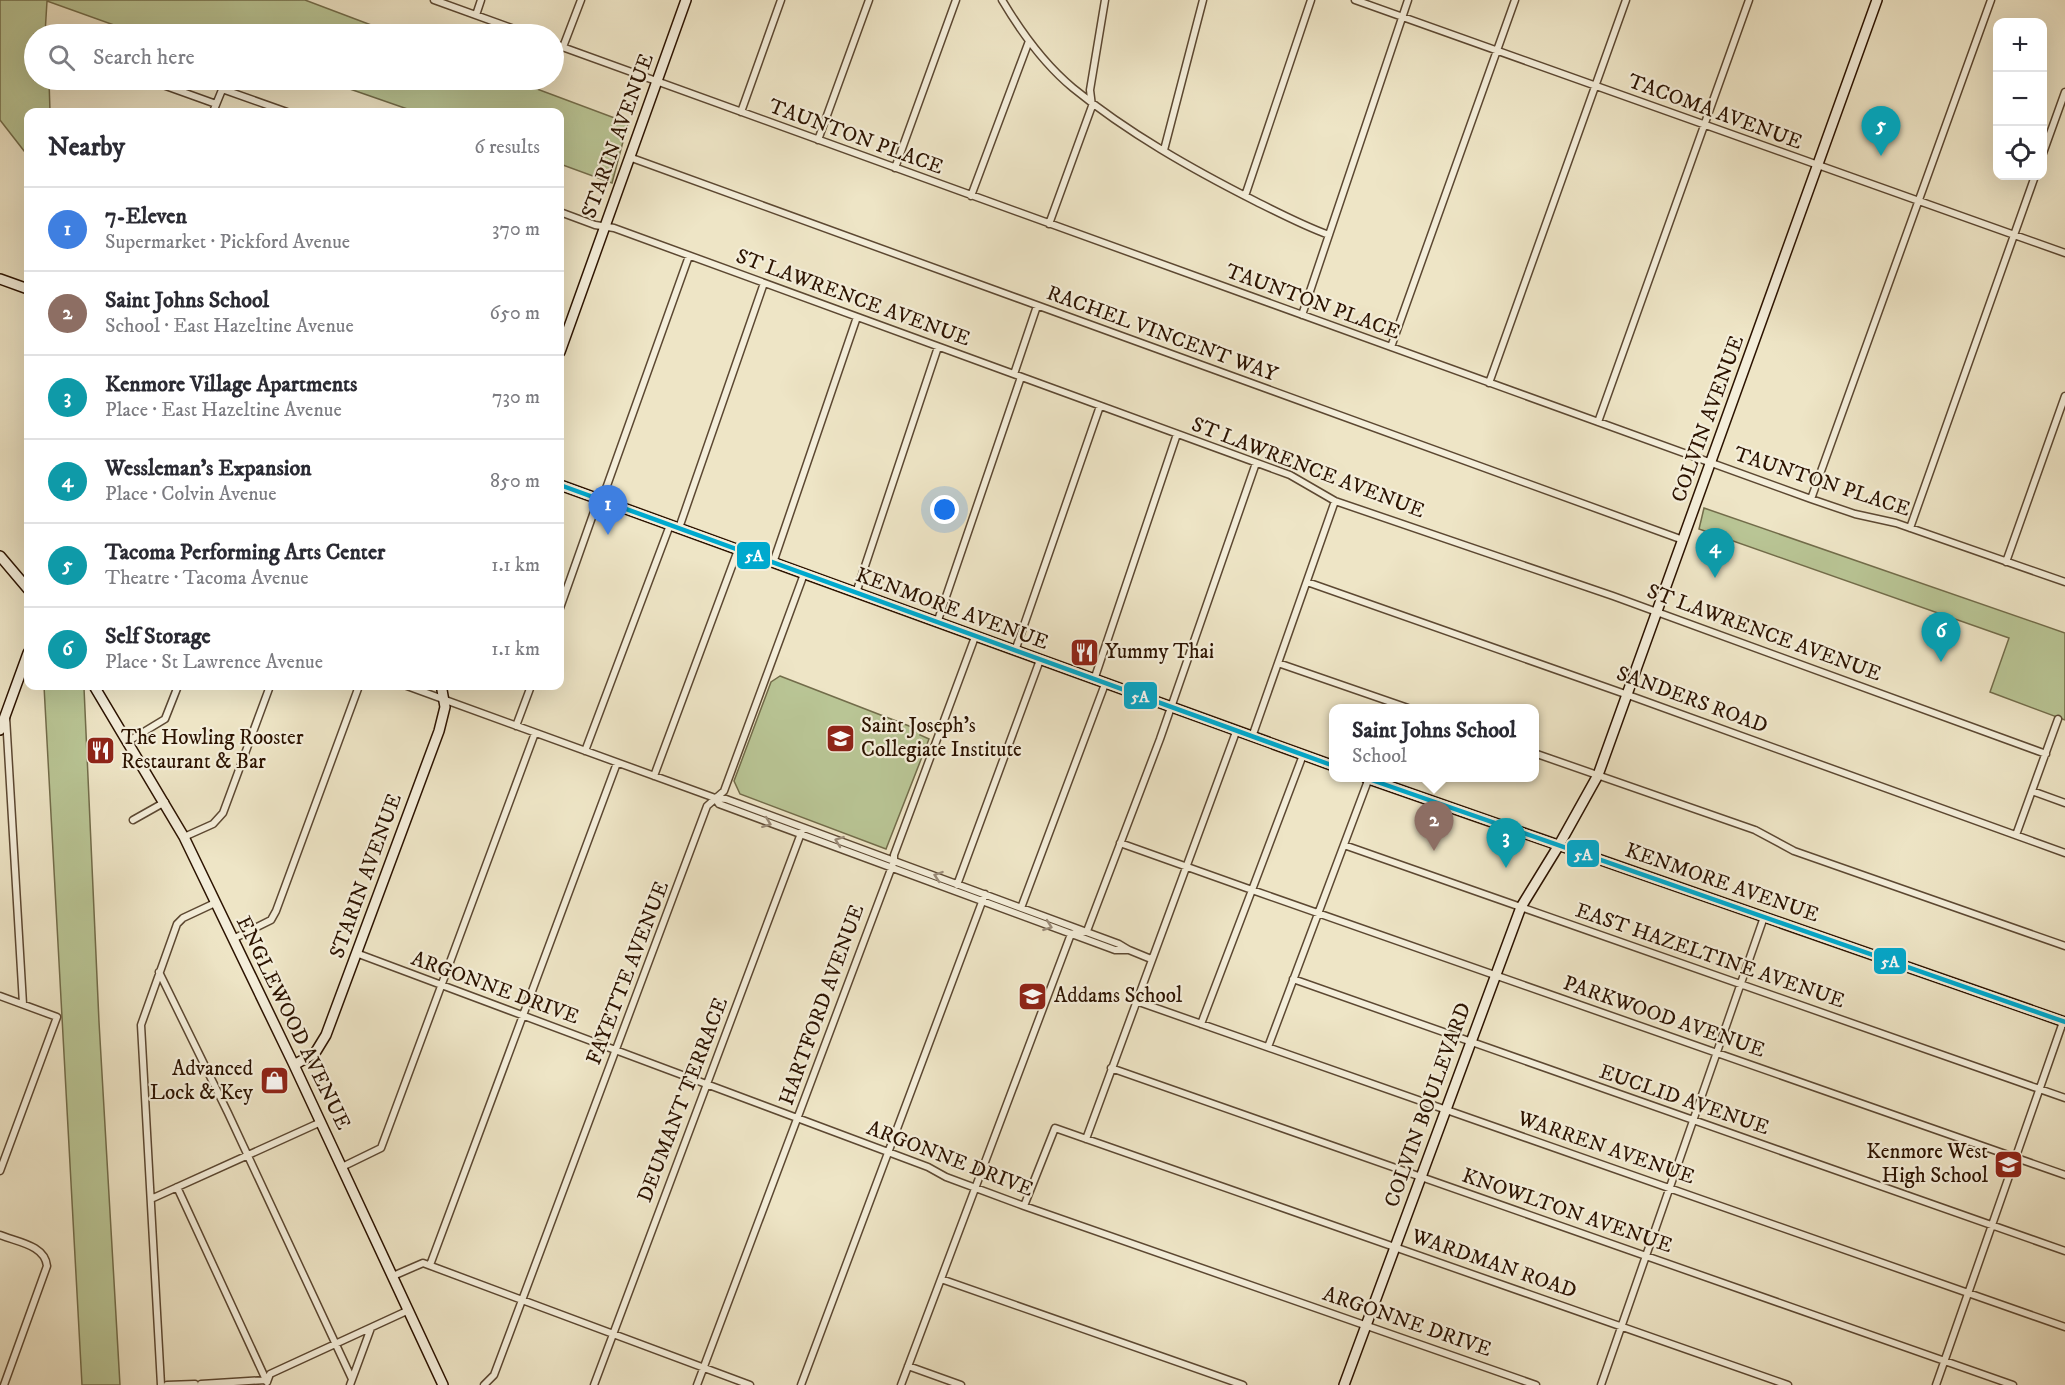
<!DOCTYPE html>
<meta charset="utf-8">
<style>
:root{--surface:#fff;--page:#f2f2f3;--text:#2b2b33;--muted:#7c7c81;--line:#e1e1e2;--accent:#0f766e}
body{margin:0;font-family:"IM FELL DW Pica",serif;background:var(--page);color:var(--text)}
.controls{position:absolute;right:18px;top:18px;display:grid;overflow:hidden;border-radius:12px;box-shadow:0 6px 24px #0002}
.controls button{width:54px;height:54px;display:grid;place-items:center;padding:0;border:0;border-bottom:2px solid var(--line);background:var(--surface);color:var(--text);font:30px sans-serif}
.you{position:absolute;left:945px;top:510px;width:21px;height:21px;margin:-15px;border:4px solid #fff;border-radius:50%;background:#1a73e8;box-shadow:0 0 0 9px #1a73e833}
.badge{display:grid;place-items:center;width:39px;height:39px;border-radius:50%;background:var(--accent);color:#fff;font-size:20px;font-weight:700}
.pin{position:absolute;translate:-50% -50px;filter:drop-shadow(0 2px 3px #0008)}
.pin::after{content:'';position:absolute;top:32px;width:21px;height:18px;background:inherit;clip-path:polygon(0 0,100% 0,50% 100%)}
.popup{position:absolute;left:1329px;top:704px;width:210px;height:78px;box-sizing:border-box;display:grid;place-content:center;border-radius:12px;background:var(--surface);filter:drop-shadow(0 2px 4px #0005);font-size:20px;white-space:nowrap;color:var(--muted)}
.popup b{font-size:22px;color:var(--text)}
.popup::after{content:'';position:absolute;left:50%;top:100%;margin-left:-12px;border:12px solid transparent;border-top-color:var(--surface)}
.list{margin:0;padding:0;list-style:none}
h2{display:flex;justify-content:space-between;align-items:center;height:78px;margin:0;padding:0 24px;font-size:26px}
h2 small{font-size:20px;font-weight:400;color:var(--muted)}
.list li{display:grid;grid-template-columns:39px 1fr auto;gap:18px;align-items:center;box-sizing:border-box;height:84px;padding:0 24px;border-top:2px solid var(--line)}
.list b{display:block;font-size:22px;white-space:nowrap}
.list p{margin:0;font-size:20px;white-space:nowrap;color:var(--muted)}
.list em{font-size:20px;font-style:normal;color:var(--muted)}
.icon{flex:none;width:33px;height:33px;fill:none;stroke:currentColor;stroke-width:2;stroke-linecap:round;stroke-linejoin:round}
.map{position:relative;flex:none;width:2065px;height:1385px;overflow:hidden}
.search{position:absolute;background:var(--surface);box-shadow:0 6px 24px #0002;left:24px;top:24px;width:540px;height:66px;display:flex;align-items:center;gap:15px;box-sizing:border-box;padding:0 21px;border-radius:33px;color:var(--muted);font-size:22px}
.panel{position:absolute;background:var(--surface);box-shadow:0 6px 24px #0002;left:24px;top:108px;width:540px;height:582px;border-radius:12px}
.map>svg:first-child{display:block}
.green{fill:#b9c595;stroke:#726c4a;stroke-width:1.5}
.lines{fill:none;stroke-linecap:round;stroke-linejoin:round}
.street-casing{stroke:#5c4832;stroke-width:9}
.secondary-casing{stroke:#2c1300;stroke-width:12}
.street{stroke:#f4eeda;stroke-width:6}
.secondary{stroke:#f4eeda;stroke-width:9}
.bus-1-casing{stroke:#f4eeda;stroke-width:9}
.bus-1{stroke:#00a9ce;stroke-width:4.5}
.oneway{stroke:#9a8b78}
.labels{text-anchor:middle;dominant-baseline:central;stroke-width:4.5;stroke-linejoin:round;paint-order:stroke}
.street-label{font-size:21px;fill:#2c1300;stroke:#f4eeda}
.poi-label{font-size:21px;fill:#2c1300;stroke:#f4eeda;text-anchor:start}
.line-badge{stroke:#f4eeda;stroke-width:2}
.badge-label{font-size:16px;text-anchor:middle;font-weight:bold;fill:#fff}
</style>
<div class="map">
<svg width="2065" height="1385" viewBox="0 0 2065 1385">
<rect width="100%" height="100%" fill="#eee5c6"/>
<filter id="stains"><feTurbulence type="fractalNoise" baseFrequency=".00333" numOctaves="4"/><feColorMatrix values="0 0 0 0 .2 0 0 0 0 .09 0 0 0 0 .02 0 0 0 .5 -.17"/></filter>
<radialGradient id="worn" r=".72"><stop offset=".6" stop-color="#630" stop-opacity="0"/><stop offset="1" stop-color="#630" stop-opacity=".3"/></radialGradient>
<!-- green -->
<path class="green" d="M0,0H305L395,34H139L47,1L45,34H34V80H49L50,112H28V156L0,120Z
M324,80H513L628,123L612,183L560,164V112H416Z
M1704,508L2065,633V720L1990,692L2009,638L1699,529Z
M780,676L922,731L920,735L929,739L886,849L740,794L734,781L771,682Z
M44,686H83L84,688L99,1022L120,1385H82Z"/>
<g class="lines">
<defs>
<path id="street" d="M434,0L528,34
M1002,0C1021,32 1044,64 1073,88C1128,133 1192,169 1255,201C1279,213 1304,226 1329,235
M1355,0L2065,253
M476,15L481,0
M554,44L1811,499L1855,514L1896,523L2065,582
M563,47L581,0
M149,80L216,104
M222,89L287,112
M213,112L226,80
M741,112L781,0
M818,140L869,0
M1164,150L1203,0
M2042,156L2065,92
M629,157L1683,540
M895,168L956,0
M971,196L1029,41
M1245,196L1311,0
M560,212L595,225L614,228L1290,475L1335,501L1613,596L2046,754
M1049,224L1092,106L1090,90L1105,0
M1302,315L1408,0
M1391,347L1515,0
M1014,374L1037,306
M1489,383L1626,0
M1598,422L1749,0
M1811,499L1991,0
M679,528L764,283
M1910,528L2035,176
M2006,562L2065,396
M773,563L857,317
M1307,582L1628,695L2065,853
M856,593L938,347
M560,608L596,506L604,494L689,256
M937,623L1021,377
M1015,651L1100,406
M1278,663L1408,708
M1094,680L1177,434
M407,686L715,798L726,799L1119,944L1129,950L1151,959
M6,717L23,1004
M516,726L531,686
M1252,737L1335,501
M127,742L165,719L178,686
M585,751L670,525
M1534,753L1755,830L1794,851L2065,946
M654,776L738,550
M2032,791L2065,803
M715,798L719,804L1115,950H1129
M133,820L165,802
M2016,835L2058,719
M184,837L213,824L223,813L270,686
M1120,843L1252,890L1303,755
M1344,845L2065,1098
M957,885L1040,660
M1021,908L1105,684
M233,939L271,920L276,911L359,686
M356,953L888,1152L928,1167L946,1177L1024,1206L1536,1385
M159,972L228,1113L352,1379
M1293,979L2065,1251
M0,996L57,1017L0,1171
M1136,1001L2065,1327
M1201,1024L1252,890L2065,1175
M1268,1047L1369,778
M1111,1068L2013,1385
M1086,1139L1236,732
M342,1167L381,1148L535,733
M177,1187L267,1382
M151,1199L321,1122
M1024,1206L1055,1128L1788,1385
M0,1235C17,1242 45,1245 47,1266L4,1385
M430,1265L617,763
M393,1276L423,1263L750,1385
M941,1279L1243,1385
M908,1366L961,1385
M267,1382L270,1374L409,1310
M201,1384L266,1380
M161,1385L141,1025L177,924L183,918L215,903
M167,1385L195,1384
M350,1385L371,1328
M484,1385L494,1375L707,806L724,791L804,574
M594,1385L803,828
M697,1385L894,861V855L975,637
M801,1385L985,894
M901,1385L1071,934L1087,931L1160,739L1256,463
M1601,1385L1764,917
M1936,1385L2063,1022"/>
<path id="secondary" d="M0,279L28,289
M560,352L686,0
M560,485L1334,766
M0,556L28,589
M94,686L184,837L294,1065L443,1385
M0,730L28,653
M1366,778L2065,1022
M294,1065L315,1053L326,1035L439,731L445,707L442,690L443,686
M1344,1385L1521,907L1559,845L1598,775L1877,0"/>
</defs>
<!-- street casing -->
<use href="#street" class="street-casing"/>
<!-- secondary casing -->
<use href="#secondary" class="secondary-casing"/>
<!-- street -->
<use href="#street" class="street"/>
<!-- secondary -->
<use href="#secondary" class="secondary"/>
<defs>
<path id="bus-1" d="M560,485L1334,766
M1366,778L2065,1022"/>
</defs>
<!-- bus-1 casing -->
<use href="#bus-1" class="bus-1-casing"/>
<!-- bus-1 -->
<use href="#bus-1" class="bus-1"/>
</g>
<!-- one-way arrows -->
<defs><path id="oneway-chevron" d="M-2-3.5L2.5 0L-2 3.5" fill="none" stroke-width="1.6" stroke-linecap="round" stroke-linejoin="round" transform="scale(1.5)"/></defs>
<g class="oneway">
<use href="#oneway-chevron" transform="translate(767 823) rotate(21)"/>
<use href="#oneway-chevron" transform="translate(839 841) rotate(-160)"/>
<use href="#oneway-chevron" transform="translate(938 876) rotate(-161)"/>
<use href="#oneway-chevron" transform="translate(1048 926) rotate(20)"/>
</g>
<!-- icons -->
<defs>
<symbol id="restaurant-square" viewBox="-11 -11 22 22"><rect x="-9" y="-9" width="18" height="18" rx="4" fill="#8f2418" stroke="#f4eeda"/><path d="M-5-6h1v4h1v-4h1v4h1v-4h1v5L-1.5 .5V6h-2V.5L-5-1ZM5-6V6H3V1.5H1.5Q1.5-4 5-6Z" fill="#fff"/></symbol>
<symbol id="school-square" viewBox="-11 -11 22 22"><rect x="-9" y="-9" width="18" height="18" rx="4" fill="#8f2418" stroke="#f4eeda"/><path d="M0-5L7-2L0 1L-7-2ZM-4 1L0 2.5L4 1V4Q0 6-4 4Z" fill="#fff"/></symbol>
<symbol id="shop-square" viewBox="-11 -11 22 22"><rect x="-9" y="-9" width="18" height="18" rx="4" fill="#8f2418" stroke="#f4eeda"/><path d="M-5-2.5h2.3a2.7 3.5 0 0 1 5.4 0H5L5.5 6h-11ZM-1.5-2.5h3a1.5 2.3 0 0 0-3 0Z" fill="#fff"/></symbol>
</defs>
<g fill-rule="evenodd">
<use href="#restaurant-square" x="1068" y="636" width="33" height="33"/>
<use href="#school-square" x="824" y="722" width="33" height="33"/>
<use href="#restaurant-square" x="84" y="734" width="33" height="33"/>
<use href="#school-square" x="1016" y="980" width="33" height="33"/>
<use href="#shop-square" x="258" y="1064" width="33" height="33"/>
<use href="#school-square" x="1992" y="1148" width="33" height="33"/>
</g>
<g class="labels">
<!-- street labels -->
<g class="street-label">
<text transform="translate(1715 112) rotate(20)">TACOMA AVENUE</text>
<text transform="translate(618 136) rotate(-70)">STARIN AVENUE</text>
<text transform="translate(856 137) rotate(20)">TAUNTON PLACE</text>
<text transform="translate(853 298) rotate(20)">ST LAWRENCE AVENUE</text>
<text transform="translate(1313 302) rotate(20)">TAUNTON PLACE</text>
<text transform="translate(1162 334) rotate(20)">RACHEL VINCENT WAY</text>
<text transform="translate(1708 419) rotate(-70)">COLVIN AVENUE</text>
<text transform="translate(1308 468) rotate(21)">ST LAWRENCE AVENUE</text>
<text transform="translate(1822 482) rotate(18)">TAUNTON PLACE</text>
<text transform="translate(952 609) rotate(20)">KENMORE AVENUE</text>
<text transform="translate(1764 633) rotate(20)">ST LAWRENCE AVENUE</text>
<text transform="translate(1692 700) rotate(20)">SANDERS ROAD</text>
<text transform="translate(366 876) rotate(-70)">STARIN AVENUE</text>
<text transform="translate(1722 883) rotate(19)">KENMORE AVENUE</text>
<text transform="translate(1710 956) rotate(19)">EAST HAZELTINE AVENUE</text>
<text transform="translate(628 973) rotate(-69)">FAYETTE AVENUE</text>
<text transform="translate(495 988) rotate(20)">ARGONNE DRIVE</text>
<text transform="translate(822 1005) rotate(-70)">HARTFORD AVENUE</text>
<text transform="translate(1664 1017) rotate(19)">PARKWOOD AVENUE</text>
<text transform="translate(293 1023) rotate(64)">ENGLEWOOD AVENUE</text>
<text transform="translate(683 1100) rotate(-69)">DEUMANT TERRACE</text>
<text transform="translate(1684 1100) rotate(19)">EUCLID AVENUE</text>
<text transform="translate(1428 1105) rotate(-70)">COLVIN BOULEVARD</text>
<text transform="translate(1606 1148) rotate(19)">WARREN AVENUE</text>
<text transform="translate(950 1159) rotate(21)">ARGONNE DRIVE</text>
<text transform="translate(1567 1211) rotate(19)">KNOWLTON AVENUE</text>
<text transform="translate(1494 1264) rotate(19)">WARDMAN ROAD</text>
<text transform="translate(1407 1322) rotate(19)">ARGONNE DRIVE</text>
</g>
<!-- poi labels -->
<g class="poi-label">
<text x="1105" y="652">Yummy Thai</text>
<text x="861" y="726">Saint Joseph's<tspan x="861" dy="24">Collegiate Institute</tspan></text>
<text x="121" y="738">The Howling Rooster<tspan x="121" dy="24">Restaurant &amp; Bar</tspan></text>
<text x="1054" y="996">Addams School</text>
<text x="253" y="1069" text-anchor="end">Advanced<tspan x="253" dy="24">Lock &amp; Key</tspan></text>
<text x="1988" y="1152" text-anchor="end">Kenmore West<tspan x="1988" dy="24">High School</tspan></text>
</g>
</g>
<g class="line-badge">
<rect x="736" y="541" width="35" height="29" rx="6" fill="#00a9ce"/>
<rect x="1123" y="681" width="35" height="29" rx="6" fill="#00a9ce"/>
<rect x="1566" y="839" width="34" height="29" rx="6" fill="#00a9ce"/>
<rect x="1873" y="947" width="34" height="28" rx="6" fill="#00a9ce"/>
</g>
<g class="badge-label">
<text x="754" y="561">5A</text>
<text x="1140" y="702">5A</text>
<text x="1583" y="860">5A</text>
<text x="1890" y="967">5A</text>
</g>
<rect width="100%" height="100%" filter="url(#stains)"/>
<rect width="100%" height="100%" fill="url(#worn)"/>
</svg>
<div class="controls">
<button>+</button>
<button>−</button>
<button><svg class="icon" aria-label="locate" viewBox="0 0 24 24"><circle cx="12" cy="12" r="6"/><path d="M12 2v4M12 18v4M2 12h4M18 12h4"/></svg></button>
</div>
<div class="you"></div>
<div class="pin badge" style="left:608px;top:535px;background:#3f7fe0">1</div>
<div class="pin badge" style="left:1434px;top:851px;background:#8d6e63">2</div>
<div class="popup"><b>Saint Johns School</b>School</div>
<div class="pin badge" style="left:1506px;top:868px;background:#0f9aa8">3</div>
<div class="pin badge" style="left:1715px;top:578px;background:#0f9aa8">4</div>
<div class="pin badge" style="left:1881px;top:156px;background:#0f9aa8">5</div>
<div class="pin badge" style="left:1941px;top:662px;background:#0f9aa8">6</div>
<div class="search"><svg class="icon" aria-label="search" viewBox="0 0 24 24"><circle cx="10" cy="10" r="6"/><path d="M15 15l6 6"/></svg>Search here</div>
<section class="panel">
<h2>Nearby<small>6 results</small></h2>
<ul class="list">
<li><span class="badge" style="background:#3f7fe0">1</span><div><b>7-Eleven</b><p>Supermarket · Pickford Avenue</p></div><em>370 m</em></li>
<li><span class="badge" style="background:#8d6e63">2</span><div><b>Saint Johns School</b><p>School · East Hazeltine Avenue</p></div><em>650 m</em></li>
<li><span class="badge" style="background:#0f9aa8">3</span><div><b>Kenmore Village Apartments</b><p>Place · East Hazeltine Avenue</p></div><em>730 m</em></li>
<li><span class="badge" style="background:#0f9aa8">4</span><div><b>Wessleman's Expansion</b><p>Place · Colvin Avenue</p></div><em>850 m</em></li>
<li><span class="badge" style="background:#0f9aa8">5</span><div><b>Tacoma Performing Arts Center</b><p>Theatre · Tacoma Avenue</p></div><em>1.1 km</em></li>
<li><span class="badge" style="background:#0f9aa8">6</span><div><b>Self Storage</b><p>Place · St Lawrence Avenue</p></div><em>1.1 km</em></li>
</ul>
</section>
</div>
